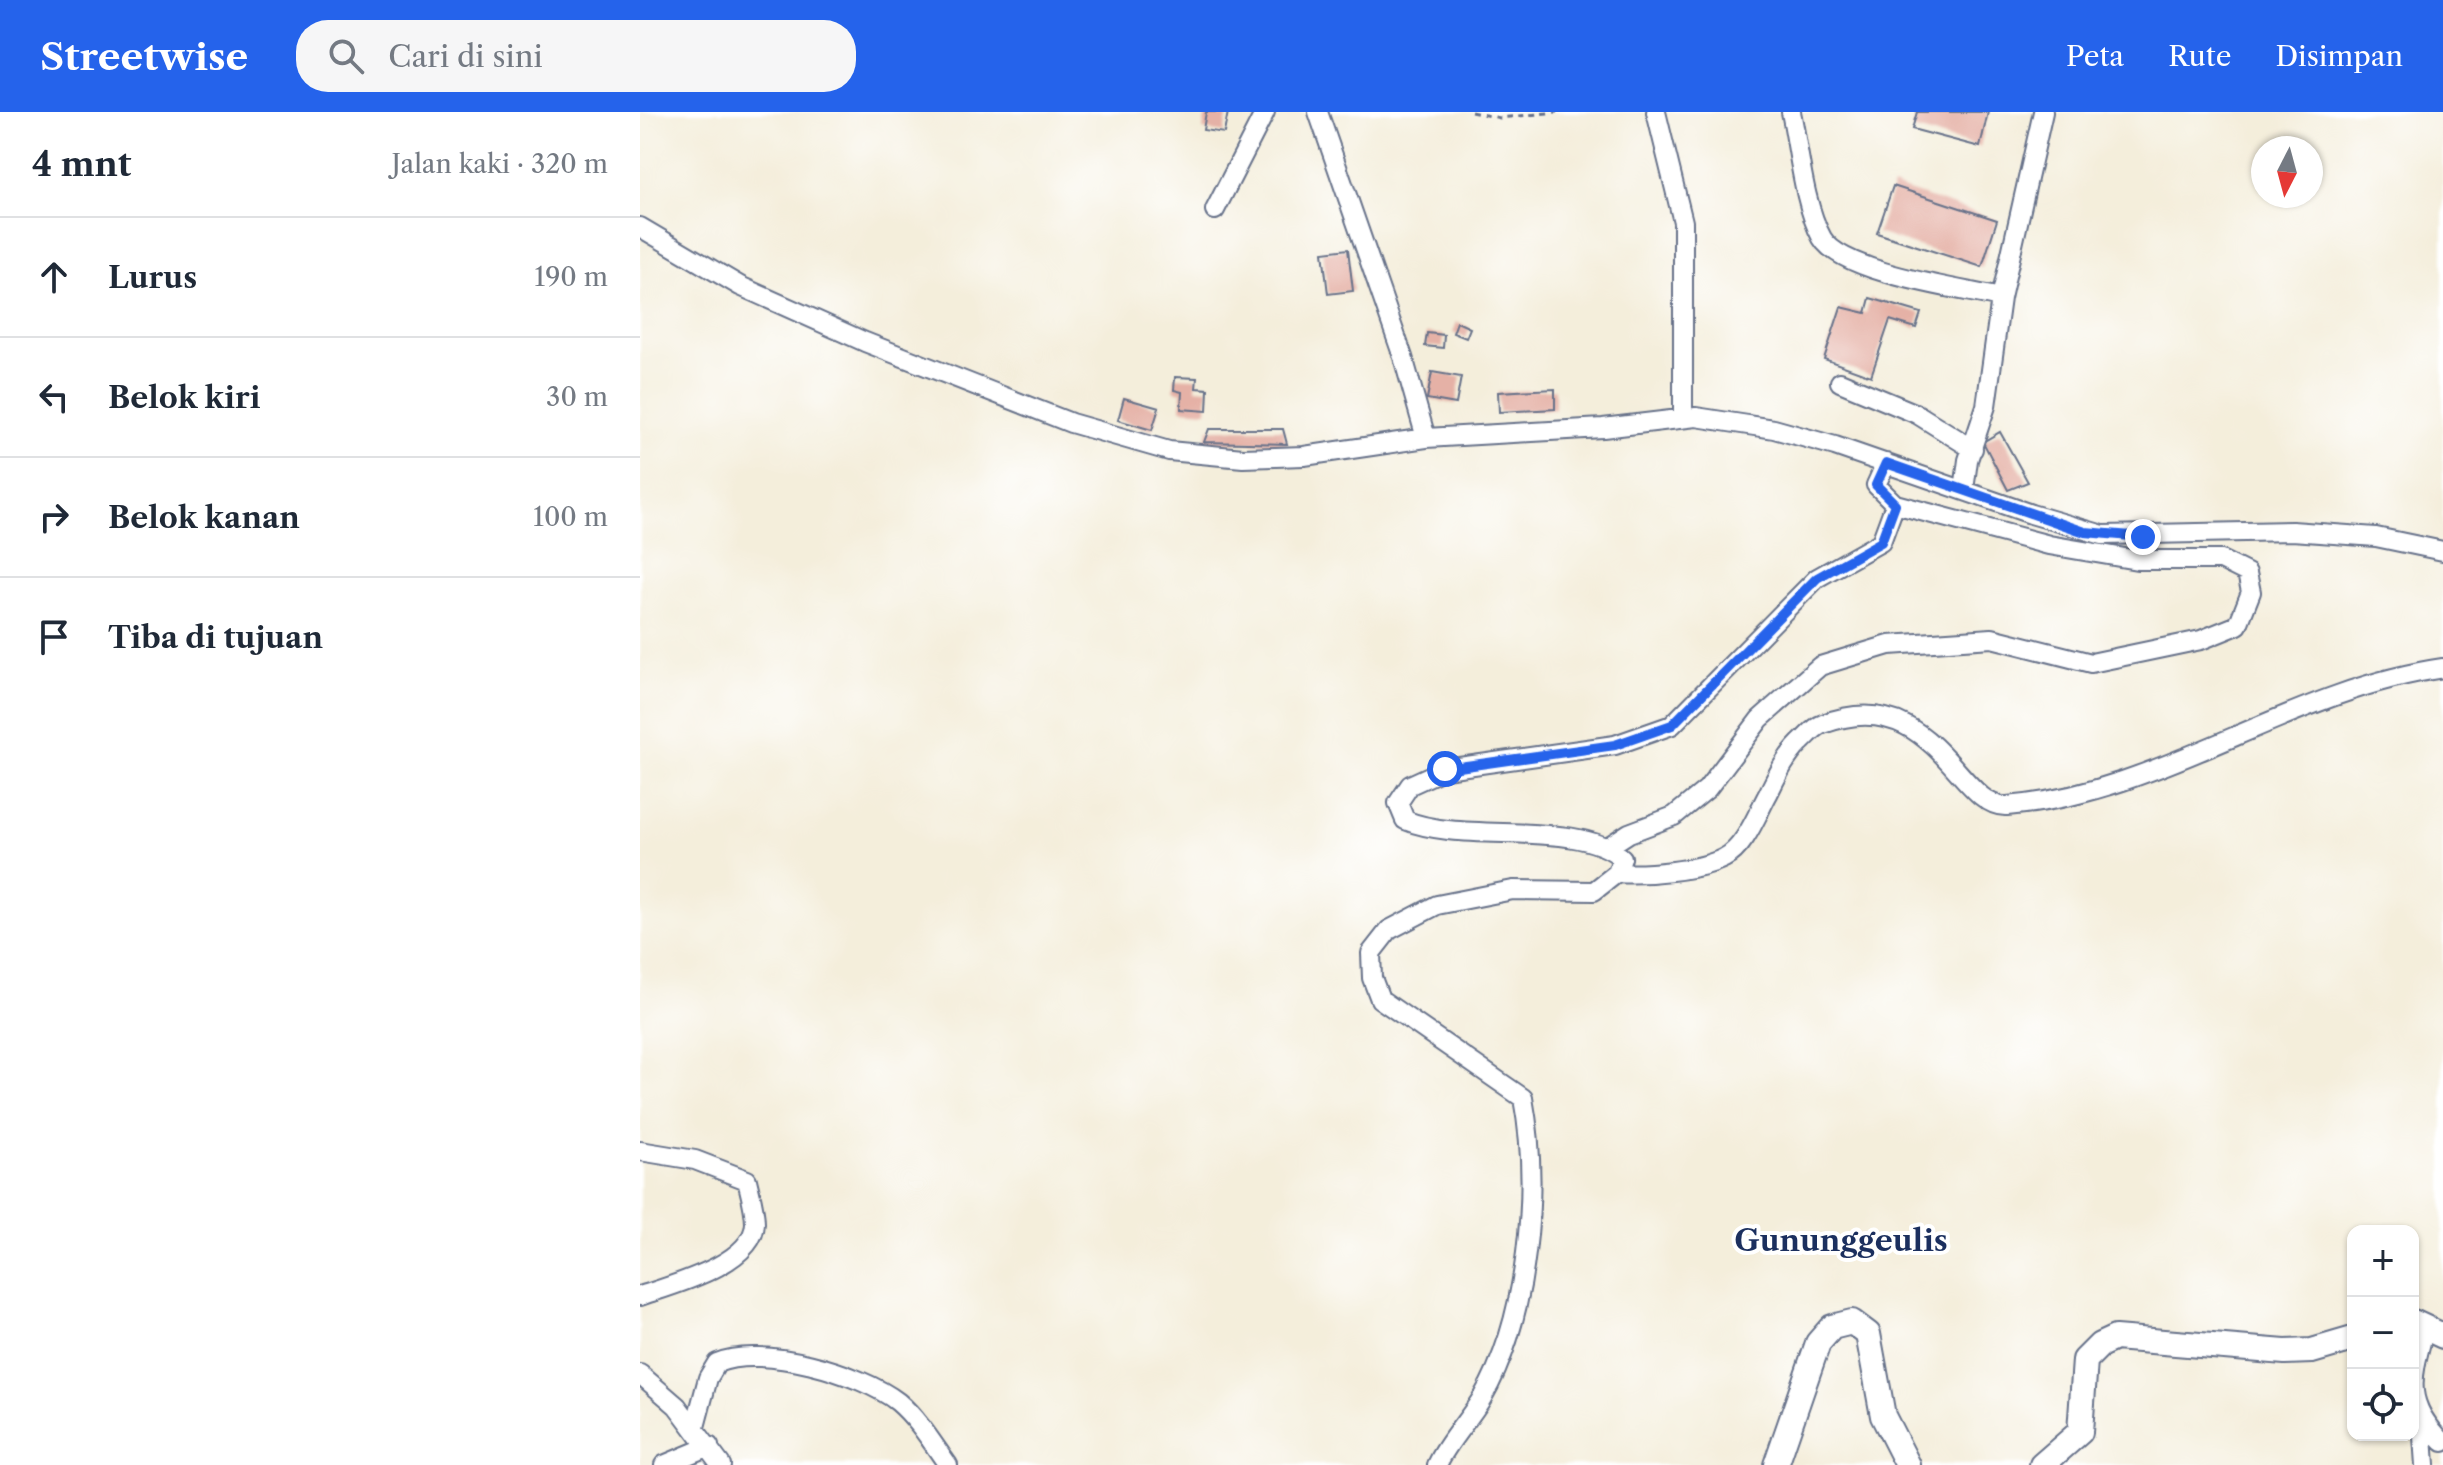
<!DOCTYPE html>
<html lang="id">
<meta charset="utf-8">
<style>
:root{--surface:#fff;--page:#f6f6f7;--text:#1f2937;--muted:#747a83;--line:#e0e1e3;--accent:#2563eb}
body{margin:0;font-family:"Libre Caslon Text",serif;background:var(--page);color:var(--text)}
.controls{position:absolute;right:24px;bottom:24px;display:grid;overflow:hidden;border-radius:16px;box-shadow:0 2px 6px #0004}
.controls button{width:72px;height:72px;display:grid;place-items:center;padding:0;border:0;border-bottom:2px solid var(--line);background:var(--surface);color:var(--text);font:40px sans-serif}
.compass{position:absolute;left:1611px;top:24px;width:72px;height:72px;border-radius:50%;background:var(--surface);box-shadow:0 2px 6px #0004;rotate:186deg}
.stop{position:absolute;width:24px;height:24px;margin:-18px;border:6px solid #2563eb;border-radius:50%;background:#fff}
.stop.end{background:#2563eb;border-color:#fff;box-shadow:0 2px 8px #0008}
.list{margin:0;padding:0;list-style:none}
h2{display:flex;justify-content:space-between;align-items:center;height:104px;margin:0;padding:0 32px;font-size:34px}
h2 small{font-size:26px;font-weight:400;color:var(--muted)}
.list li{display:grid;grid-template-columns:52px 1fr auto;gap:24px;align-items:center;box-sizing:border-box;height:120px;padding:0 32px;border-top:2px solid var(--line)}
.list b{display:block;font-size:30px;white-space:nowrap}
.list em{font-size:26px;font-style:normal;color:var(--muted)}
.icon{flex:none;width:44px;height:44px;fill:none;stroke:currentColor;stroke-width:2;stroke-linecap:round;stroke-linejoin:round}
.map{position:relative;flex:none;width:1803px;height:1353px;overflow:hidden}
header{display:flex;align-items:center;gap:48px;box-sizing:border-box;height:112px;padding:0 40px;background:var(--accent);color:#fff}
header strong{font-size:38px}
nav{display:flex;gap:44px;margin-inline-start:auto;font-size:28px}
.search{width:560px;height:72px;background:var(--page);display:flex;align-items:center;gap:20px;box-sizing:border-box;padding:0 28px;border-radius:32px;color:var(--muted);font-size:30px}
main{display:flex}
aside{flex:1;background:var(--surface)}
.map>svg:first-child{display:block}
.building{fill:#e5b1a6}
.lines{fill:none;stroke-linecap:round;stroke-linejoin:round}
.minor-casing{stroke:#67728a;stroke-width:22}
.major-casing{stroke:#67728a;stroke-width:28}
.path{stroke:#67728a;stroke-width:3;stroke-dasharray:6 6;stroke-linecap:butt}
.minor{stroke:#fff;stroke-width:18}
.major{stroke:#fff;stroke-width:24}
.route{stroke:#2563eb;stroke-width:10}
.labels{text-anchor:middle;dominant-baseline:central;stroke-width:8;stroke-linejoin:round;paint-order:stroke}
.quarter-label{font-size:30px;font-weight:bold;fill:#1b2f5e;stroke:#fff}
</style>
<header>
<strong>Streetwise</strong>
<div class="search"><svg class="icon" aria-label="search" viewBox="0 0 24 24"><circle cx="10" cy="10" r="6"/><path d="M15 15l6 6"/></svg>Cari di sini</div>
<nav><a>Peta</a><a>Rute</a><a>Disimpan</a></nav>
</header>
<main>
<aside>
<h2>4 mnt<small>Jalan kaki · 320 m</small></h2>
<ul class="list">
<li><svg class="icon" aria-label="ahead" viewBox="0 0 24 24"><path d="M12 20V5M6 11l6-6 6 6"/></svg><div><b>Lurus</b></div><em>190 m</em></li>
<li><svg class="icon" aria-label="left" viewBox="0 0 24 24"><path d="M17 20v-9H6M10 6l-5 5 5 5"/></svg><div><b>Belok kiri</b></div><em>30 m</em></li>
<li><svg class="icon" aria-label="right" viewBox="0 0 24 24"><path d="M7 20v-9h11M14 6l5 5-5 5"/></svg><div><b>Belok kanan</b></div><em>100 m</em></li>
<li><svg class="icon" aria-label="arrive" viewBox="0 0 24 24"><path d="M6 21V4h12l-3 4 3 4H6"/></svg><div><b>Tiba di tujuan</b></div></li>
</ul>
</aside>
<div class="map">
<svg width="1803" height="1353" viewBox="0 0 1803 1353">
<rect width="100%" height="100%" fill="#fff"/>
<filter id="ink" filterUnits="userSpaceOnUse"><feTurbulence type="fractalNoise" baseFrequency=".0125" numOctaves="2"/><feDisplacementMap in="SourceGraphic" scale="16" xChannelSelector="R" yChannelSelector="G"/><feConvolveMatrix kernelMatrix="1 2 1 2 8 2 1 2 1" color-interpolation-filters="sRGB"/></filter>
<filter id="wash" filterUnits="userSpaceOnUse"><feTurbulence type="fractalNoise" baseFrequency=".006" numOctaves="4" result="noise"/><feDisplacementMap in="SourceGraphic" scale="32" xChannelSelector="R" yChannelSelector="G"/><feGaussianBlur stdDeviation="1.8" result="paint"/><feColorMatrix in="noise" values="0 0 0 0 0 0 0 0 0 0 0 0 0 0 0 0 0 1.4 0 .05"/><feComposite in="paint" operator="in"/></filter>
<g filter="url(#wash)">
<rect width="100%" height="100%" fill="#f4eedb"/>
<g id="blocks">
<!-- building -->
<path class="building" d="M566,0H588L584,21L563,18Z
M1277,0H1348L1340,35L1272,17Z
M1253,74L1357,108L1342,155L1237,121Z
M708,137L713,179L688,182L683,140Z
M1230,186L1281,201L1276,216L1250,208L1231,264L1184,247L1201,195L1226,201Z
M817,210L830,216L826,226L813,221Z
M787,221L804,223L803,236L785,234Z
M792,260L821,265L816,292L787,287Z
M535,265L557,266L556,276L568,277L567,299L541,297L542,280L534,278Z
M915,277V297L859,300L858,280Z
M484,286L519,296L512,318L478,308Z
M569,317H643L647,332L564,330Z
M1360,320L1388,370L1368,378L1343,330Z"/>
</g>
</g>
<g filter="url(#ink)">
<use href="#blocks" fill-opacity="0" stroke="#67728a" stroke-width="2"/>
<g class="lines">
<defs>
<path id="minor" d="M678,0L763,245L786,326
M1016,0L1043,110V304
M1151,0C1159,37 1164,94 1182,126C1202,161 1322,177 1361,186
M575,98L625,0
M0,115L100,174L225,230L431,311L529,339L603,346L664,344L786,326L963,316L1056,305L1134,317L1195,334L1391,402L1463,423L1652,419L1736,425L1803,439
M1200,270L1277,302L1333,337
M1324,378L1328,348L1346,294L1361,186L1403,0
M969,734L989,721L1034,704L1067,677L1120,607L1180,554L1249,533L1352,526L1451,551L1561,528L1598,513L1611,480L1607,461L1581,448H1497L1409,433L1255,392L1236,373L1246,351
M977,761C1004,763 1059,759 1084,746C1105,736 1117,702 1128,682C1137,664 1145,646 1160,631C1167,625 1174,615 1183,612C1294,570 1319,698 1367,694C1520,682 1649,578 1803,556
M0,1039L55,1048L107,1068C110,1081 115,1097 115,1111C114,1152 32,1173 0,1184
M1785,1215C1771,1267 1763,1290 1803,1330
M0,1262L37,1294L81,1353
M1782,1310L1785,1353
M55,1315L68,1266L77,1251C121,1232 221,1261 258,1290C278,1307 293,1332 308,1353
M24,1353L69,1334
M797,1353C808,1329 828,1309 842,1286C888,1207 900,1075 883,986L740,887L732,866L731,841L749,818L797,793L873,778L954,779L977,761L982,746C938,706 823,733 765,708L758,691L770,673L805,657L975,633L1032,613L1177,466L1241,430L1255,392"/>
<path id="major" d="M1773,1210L1803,1224
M1136,1353L1178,1231L1192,1215L1212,1210L1228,1222L1243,1304L1268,1353
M1402,1353L1440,1320L1445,1248L1460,1233L1475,1226L1645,1240L1672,1239L1713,1227"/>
</defs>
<!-- minor casing -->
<use href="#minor" class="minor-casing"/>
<!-- major casing -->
<use href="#major" class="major-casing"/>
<!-- path -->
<path class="path" d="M831,0L860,6L917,0"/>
<!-- minor -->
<use href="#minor" class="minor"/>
<!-- major -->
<use href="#major" class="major"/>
</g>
</g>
<g class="lines" filter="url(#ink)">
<!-- route -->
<path class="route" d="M805,657L975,633L1032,613L1177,466L1241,430L1255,392L1236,373L1246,351L1445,420L1503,425"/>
</g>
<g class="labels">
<!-- quarter labels -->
<g class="quarter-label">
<text x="1201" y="1128">Gununggeulis</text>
</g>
</g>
</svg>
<div class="controls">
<button>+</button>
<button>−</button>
<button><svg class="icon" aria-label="locate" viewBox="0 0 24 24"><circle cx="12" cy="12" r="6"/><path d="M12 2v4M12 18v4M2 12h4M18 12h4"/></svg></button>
</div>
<svg class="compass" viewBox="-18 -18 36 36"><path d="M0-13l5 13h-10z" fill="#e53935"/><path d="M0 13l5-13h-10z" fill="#747a83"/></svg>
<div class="stop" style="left:805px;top:657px"></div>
<div class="stop end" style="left:1503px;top:425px"></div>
</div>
</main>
